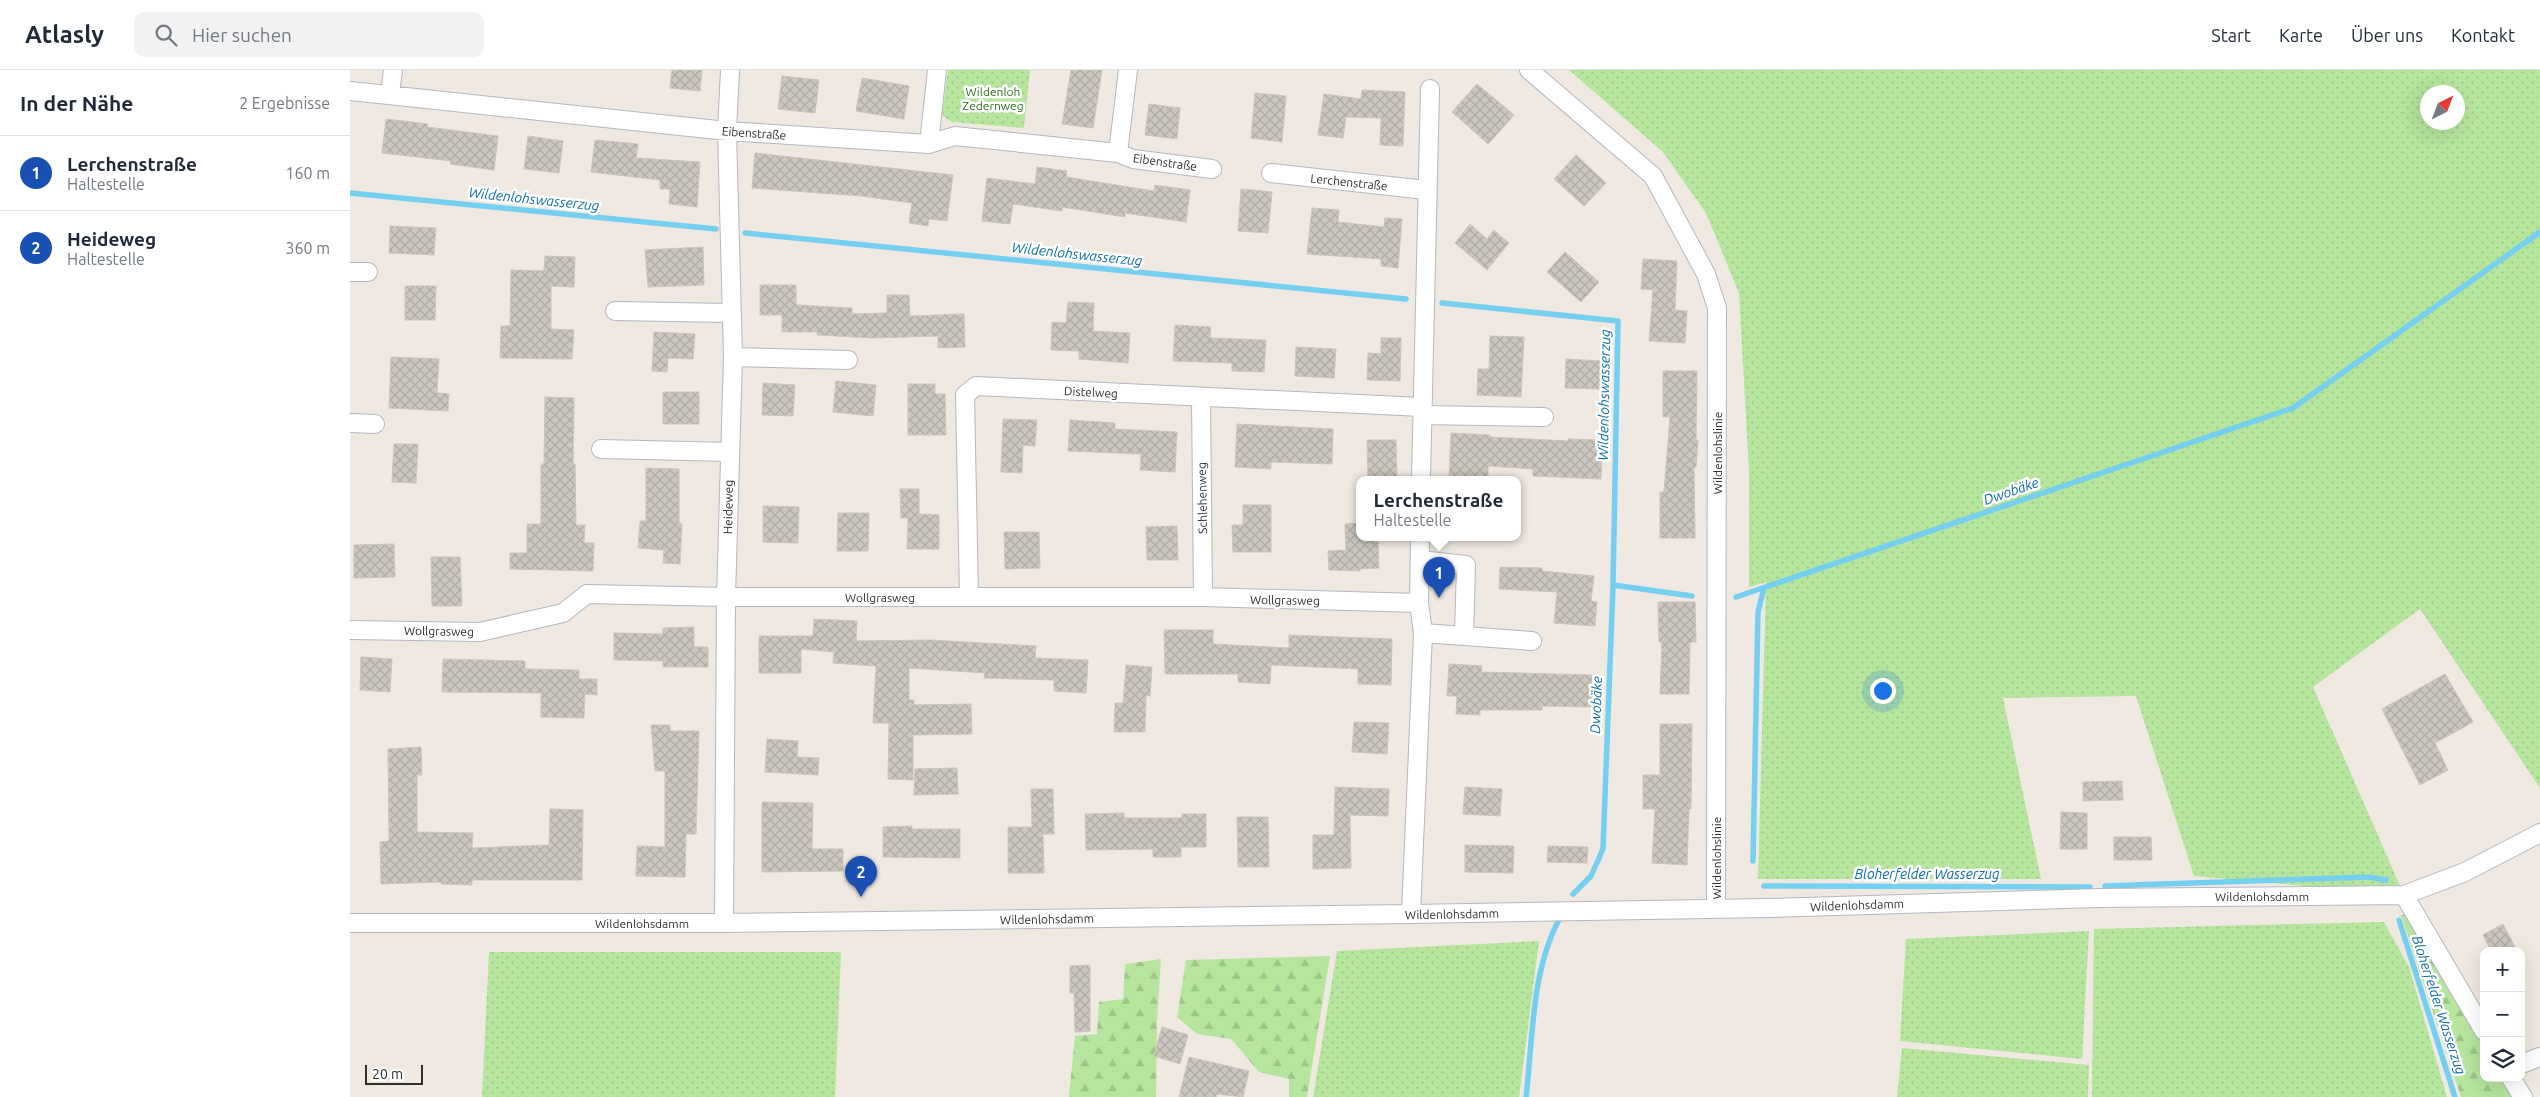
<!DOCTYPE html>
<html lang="de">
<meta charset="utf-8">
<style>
:root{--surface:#fff;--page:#f2f2f3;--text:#1f2937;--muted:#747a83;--line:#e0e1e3;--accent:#4264fb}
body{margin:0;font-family:Ubuntu,sans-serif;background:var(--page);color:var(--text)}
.controls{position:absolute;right:15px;bottom:15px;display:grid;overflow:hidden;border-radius:10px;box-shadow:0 5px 20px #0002}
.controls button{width:45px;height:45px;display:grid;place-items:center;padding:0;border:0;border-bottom:1px solid var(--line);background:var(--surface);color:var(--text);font:25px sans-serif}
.compass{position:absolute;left:2070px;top:15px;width:45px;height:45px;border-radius:50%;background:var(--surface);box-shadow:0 5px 20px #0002;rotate:42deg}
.scale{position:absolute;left:15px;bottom:12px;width:58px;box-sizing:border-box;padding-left:5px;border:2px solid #2e2e2e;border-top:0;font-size:14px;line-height:18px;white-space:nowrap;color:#2e2e2e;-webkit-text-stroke:4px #fff;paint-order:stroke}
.you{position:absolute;left:1532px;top:620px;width:18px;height:18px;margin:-12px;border:4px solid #fff;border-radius:50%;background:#1a73e8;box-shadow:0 0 0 8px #1a73e833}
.badge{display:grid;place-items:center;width:32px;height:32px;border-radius:50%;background:var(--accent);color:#fff;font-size:16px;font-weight:700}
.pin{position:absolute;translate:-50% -41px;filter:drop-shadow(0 1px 2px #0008)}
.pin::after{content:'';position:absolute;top:26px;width:18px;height:15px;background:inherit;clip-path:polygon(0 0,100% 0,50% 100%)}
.popup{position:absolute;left:1006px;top:406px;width:165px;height:65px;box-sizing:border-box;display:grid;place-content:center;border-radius:10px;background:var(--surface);filter:drop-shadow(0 1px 4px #0005);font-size:16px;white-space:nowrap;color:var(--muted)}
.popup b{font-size:19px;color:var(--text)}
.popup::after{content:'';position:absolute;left:50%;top:100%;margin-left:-10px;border:10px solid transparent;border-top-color:var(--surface)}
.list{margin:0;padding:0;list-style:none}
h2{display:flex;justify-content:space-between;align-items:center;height:65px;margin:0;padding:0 20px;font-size:21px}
h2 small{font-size:16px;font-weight:400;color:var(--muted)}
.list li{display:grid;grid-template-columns:32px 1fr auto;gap:15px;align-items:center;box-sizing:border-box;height:75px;padding:0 20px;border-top:1px solid var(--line)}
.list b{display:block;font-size:19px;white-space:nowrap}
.list p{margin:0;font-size:16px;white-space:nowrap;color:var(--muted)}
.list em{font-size:16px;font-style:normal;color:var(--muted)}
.icon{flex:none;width:28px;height:28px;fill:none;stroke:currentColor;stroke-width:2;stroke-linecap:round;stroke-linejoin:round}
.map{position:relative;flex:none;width:2190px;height:1027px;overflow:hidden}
header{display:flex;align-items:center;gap:30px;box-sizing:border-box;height:70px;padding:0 25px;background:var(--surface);border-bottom:1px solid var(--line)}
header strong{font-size:24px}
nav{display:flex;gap:28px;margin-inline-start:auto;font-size:18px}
.search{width:350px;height:45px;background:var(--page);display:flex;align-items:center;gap:12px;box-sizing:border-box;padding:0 18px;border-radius:10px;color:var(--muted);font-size:19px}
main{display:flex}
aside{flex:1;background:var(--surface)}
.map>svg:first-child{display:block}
.grass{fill:url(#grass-dots);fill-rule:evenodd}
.forest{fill:url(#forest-firs)}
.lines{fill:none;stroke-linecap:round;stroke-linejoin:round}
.stream{stroke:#75cff0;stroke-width:5.5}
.building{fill:url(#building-cross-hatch);stroke:#cbc5ba}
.minor-casing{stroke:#b4b7c1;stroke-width:20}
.minor{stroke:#fff;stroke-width:18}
.labels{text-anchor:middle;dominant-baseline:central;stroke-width:5;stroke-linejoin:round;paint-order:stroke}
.park-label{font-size:12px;fill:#2c6e1b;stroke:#fff}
.street-label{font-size:12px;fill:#2e2e2e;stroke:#fff}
.water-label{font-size:14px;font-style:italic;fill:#0d6fa3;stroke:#fff}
</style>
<header>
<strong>Atlasly</strong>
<div class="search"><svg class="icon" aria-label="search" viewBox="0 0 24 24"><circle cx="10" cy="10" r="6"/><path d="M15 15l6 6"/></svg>Hier suchen</div>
<nav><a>Start</a><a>Karte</a><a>Über uns</a><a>Kontakt</a></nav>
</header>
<main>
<aside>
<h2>In der Nähe<small>2 Ergebnisse</small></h2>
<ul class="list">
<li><span class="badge" style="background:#1a4fb4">1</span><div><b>Lerchenstraße</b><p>Haltestelle</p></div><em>160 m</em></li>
<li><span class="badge" style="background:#1a4fb4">2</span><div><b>Heideweg</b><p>Haltestelle</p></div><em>360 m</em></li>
</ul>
</aside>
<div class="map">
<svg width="2190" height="1027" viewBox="0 0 2190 1027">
<defs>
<pattern id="grass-dots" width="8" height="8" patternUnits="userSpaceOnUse" patternTransform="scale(1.25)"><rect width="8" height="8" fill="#b6e59e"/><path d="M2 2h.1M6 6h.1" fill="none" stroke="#9dc588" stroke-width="1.8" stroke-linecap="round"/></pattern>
<pattern id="forest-firs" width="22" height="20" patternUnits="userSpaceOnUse" patternTransform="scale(1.25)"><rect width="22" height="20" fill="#b6e59e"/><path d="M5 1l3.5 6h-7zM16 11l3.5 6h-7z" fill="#9dc588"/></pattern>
<pattern id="building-cross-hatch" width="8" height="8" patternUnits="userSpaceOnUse" patternTransform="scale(1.25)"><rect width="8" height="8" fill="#cbc7bf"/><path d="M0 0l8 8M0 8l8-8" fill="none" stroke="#afaba4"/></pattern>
</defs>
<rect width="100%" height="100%" fill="#efe9e1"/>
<!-- grass -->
<path class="grass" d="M598,0H680L674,58L602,52L592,45Z
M1219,0H2190V718L2070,539L1963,617L2054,825L1844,806L1786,626L1653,628L1691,809H1408L1416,512L1399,517V401L1389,223L1356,143L1313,82ZM2078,22H2108V52H2078Z
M2034,852L2059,897L2097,1027H1742L1744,859Z
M1739,861L1732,989L1550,971L1556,869Z
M1189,871L1169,1027H963L987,881Z
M139,882H491L485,1027H132Z
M1552,978L1739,995L1738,1027H1547Z"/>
<!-- forest -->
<path class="forest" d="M2059,844L2134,975V1008H2152L2163,1027H2111L2051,845Z
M980,886L957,1027H939V1009L909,1002L881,969L847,964L827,947L836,890Z
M811,889L807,951L806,1027H719L725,966L747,964L749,932L773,929L775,894Z"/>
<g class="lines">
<!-- stream -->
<path class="stream" d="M0,123L366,159
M395,163L1056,229
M1092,233L1268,251L1263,515
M1386,527L1943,338L2190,162
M1403,791L1408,542L1414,518
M1414,816L1740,817
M1755,816L2019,807L2036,810
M1223,824L1241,806L1253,779L1263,515L1342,526
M2049,850L2105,1027
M1176,1027C1183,969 1181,900 1210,848"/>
</g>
<!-- building -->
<path class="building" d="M322,0H352L350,21L320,18Z
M721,0H752L743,58L712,54Z
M432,6L469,10L465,43L428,39Z
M512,8L559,16L554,49L506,41Z
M1127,14L1164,45L1138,74L1102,42Z
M1012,20L1055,22L1053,76L1030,75L1031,48L996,47L993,68L968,65L974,24L1011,29Z
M905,23L936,26L932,72L901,68Z
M799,34L830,38L827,69L795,65Z
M36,49L78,54L77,57L148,66L144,100L100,94L101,91L32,83Z
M178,66L213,71L209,103L174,99Z
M245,70L288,74L286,88L350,92L347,137L319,134L320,119H310V110L241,102Z
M405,83L603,105L597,151L579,149L578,156L559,153L562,133L511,126L402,118Z
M1226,85L1256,113L1234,136L1204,109Z
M687,97L717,101L716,107L804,121L805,115L840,120L836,152L775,143V147L712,137V141L663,134L660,154L632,151L637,108L685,114Z
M891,119L922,122L918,163L888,161Z
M962,138L989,140L988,152L1034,157L1035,148L1052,149L1048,198L1031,196V189L957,184Z
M1120,154L1137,169L1144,160L1159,173L1137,200L1105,173Z
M40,156L86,158L84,185L39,183Z
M353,177L354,215L298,217L295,180Z
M1215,182L1249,212L1231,232L1197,202Z
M195,186L225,187L224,217L201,216V259L224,260L222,289L150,288L151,256H160L161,200L194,201Z
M1293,189L1327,191L1325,240L1337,241L1335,273L1299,271L1303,220L1291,219Z
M410,215H446V235L502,238V244L537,243V225H559L560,246L614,244L615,277L588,278V266L522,268L467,265L468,262H432V245H410Z
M55,216H86L85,250H55Z
M718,232L744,233L743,261L780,263L778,293L729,289V281L701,280L702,252L716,253Z
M825,255L861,257L860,268L916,270L914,302L882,301V293L823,291Z
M304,262L345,264L343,289L318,288L317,302L302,301Z
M1140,266L1174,267L1171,327L1127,325L1128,299H1139Z
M1031,268H1051L1050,311L1017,310L1018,283L1031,284Z
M946,277L986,279L984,308L945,306Z
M41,287L89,289L87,323L99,324L98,341L39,338Z
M1216,289L1251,291L1250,319L1215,318Z
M1313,301H1347L1346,370H1348L1346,397H1344L1345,468H1310V422H1314L1320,347H1313Z
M486,311L526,315L523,346L483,342Z
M413,313L445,315L443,346L412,345Z
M558,314H585V324H595L596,365H558Z
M313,322H349V354H313Z
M195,327L224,328L223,394H225L226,455H235L234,473H244L243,501L160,499V483H177V454H191V394H194Z
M653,349L687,350L685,376L673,375L672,403L651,402Z
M720,350L765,353V359L827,362L825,402L790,400L791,384L718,381Z
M887,354L983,359L982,394L921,392V399L885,397Z
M1101,363L1140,365V367L1218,371V369L1252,370L1251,409L1183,406V399L1138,396V409H1099Z
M1017,370H1046L1047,409H1018Z
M44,374H68L66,413L42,412Z
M296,398L329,399V453L332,454L330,494L313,493L314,480L288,478L290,451H296Z
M550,419H569V444L589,445V479H557L558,448H551Z
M893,435H921V482H883L882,455H893Z
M413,436L449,437L448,473L413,472Z
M488,443H519L518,481H487Z
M1010,453V467H1028L1029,498L1010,499V501L979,500L978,481L996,480L995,454Z
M827,456L828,490H797L796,457Z
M654,462H689L690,498L655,499Z
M44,474L45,507L4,508V475Z
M81,487H110L112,536H82Z
M1150,497L1192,498V501L1244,506L1241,531L1247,532L1245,556L1204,553L1207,522L1149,519Z
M1308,532H1345L1346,572H1340L1339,624H1310L1312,572H1309Z
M464,549L507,551L506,571L581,570L686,576L685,588L738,590L736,623L704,621V610L634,608L635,603L559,598V630H564V635L621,634L622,664L563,665V710L538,709L539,653H523L526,596L483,593L484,582L451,579V603H409V566H463Z
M344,557V577H358V597H313V591L264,590V563L313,564V558Z
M814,560H863V574L939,578V565L1042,569L1041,615L1008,614V599L921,595L920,614L888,612V604H815Z
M11,587L42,589L40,622L10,620Z
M93,589L175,591V599L229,600V609H247V625L235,624L234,648L191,647V623L92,622Z
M1099,594L1132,596L1131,602L1242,605L1241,637L1192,636V640H1130V645L1106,644L1107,626H1097Z
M776,595L802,597L800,626L796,625L795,662H764L765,633H773Z
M2095,604L2123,652L2085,673L2098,700L2070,715L2032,639Z
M1004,652L1039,653L1037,684L1002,682Z
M1310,654H1342L1341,739H1339L1337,795L1302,793L1305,739H1293V705H1310Z
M301,655H320V661H349L346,764H336L335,807L286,806L287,776L315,777V701H305Z
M417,669L448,671L447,687L469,688L468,705L415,702Z
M71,677L72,705H67V762L123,763L122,778L199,775L200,739L233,740L232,810H122V815L91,814L92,812L31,814L30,772L39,771L38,679Z
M607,698L608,724L564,725L565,699Z
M1772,711L1773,730L1733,731V712Z
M985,717L1039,719L1038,746L1000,745L1001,798L963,799V765H984Z
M1115,717L1152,719L1150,746L1113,744Z
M681,719H703L704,764H693L694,803H658V757H682Z
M412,732L463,733L462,779H493V801L412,802Z
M1711,742L1737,743V779H1710Z
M774,743V748H832V744H856V777H831V787H803V779L736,780L735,744Z
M887,747H918L919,797H888Z
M562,756V759H610V788L533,787V757Z
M1764,767H1801L1802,790H1764Z
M1115,775L1164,776L1163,803L1115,802Z
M1198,776L1238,777L1237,793L1197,792Z
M2153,854L2167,881H2141L2133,865Z
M740,895V961L725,962L724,923H720V896Z
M812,957L838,965L830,994L804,986Z
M839,987L899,1001L893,1027L867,1024L866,1027H829Z"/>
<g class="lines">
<defs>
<path id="minor" d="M1179,0L1303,106L1356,204L1367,238L1366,839
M0,21L377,61L579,74L605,66L768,83L783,89L862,99
M40,24L43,0
M579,74L587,0
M768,83L778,0
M921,103L1076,120
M0,202H18
M265,241L380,243
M383,287L498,290
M851,328L853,527
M1072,345L1194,347
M0,353L25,354
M251,379L380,382
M1071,409L1080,19
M1070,490L1116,495L1114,566
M619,527L615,325L626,316L1072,337
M0,560L130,562L213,543L237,524L376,527H853L1069,533
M1073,563L1182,571
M2054,825L2134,961
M1061,844L1073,563L1069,533L1070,467
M0,853H374L1061,844L1418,838L1749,828L2054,825L2115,802L2190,763
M374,853L376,527L383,287L377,61L380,0
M2171,994L2190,987
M2161,1008L2173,1027"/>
</defs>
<!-- minor casing -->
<use href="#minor" class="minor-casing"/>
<!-- minor -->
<use href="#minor" class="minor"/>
</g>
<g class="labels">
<!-- park labels -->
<g class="park-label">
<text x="643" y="21">Wildenloh<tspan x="643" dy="14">Zedernweg</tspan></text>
</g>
<!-- street labels -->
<g class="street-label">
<text transform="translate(404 63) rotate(4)">Eibenstraße</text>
<text transform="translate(815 92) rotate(8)">Eibenstraße</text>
<text transform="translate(999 112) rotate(6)">Lerchenstraße</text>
<text transform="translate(741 322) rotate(3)">Distelweg</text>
<text transform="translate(1367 383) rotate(-90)">Wildenlohslinie</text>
<text transform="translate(852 428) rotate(-91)">Schlehenweg</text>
<text transform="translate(378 437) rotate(-89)">Heideweg</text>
<text x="530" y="527">Wollgrasweg</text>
<text transform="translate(935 530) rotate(1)">Wollgrasweg</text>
<text transform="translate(89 561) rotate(1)">Wollgrasweg</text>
<text transform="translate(1366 788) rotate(-90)">Wildenlohslinie</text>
<text x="1912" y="826">Wildenlohsdamm</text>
<text transform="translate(1507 835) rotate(-2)">Wildenlohsdamm</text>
<text transform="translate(1102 844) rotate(-1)">Wildenlohsdamm</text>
<text transform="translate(697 849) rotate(-1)">Wildenlohsdamm</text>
<text x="292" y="853">Wildenlohsdamm</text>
</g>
<!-- water labels -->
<g class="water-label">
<text transform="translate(184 129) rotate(6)">Wildenlohswasserzug</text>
<text transform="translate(727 184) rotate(6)">Wildenlohswasserzug</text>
<text transform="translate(1254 325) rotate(-89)">Wildenlohswasserzug</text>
<text transform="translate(1661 421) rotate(-19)">Dwobäke</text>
<text transform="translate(1246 635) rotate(-88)">Dwobäke</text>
<text x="1577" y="804">Bloherfelder Wasserzug</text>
<text transform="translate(2089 935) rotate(72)">Bloherfelder Wasserzug</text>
</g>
</g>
</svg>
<div class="controls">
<button>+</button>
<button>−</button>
<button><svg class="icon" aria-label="layers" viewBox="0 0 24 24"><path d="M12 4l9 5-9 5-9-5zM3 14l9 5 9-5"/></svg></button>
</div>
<svg class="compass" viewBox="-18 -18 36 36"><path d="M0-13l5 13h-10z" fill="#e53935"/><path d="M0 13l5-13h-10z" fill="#747a83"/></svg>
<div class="scale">20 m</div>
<div class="you"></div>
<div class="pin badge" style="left:1089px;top:528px;background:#1a4fb4">1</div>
<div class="popup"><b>Lerchenstraße</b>Haltestelle</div>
<div class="pin badge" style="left:511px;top:827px;background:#1a4fb4">2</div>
</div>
</main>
